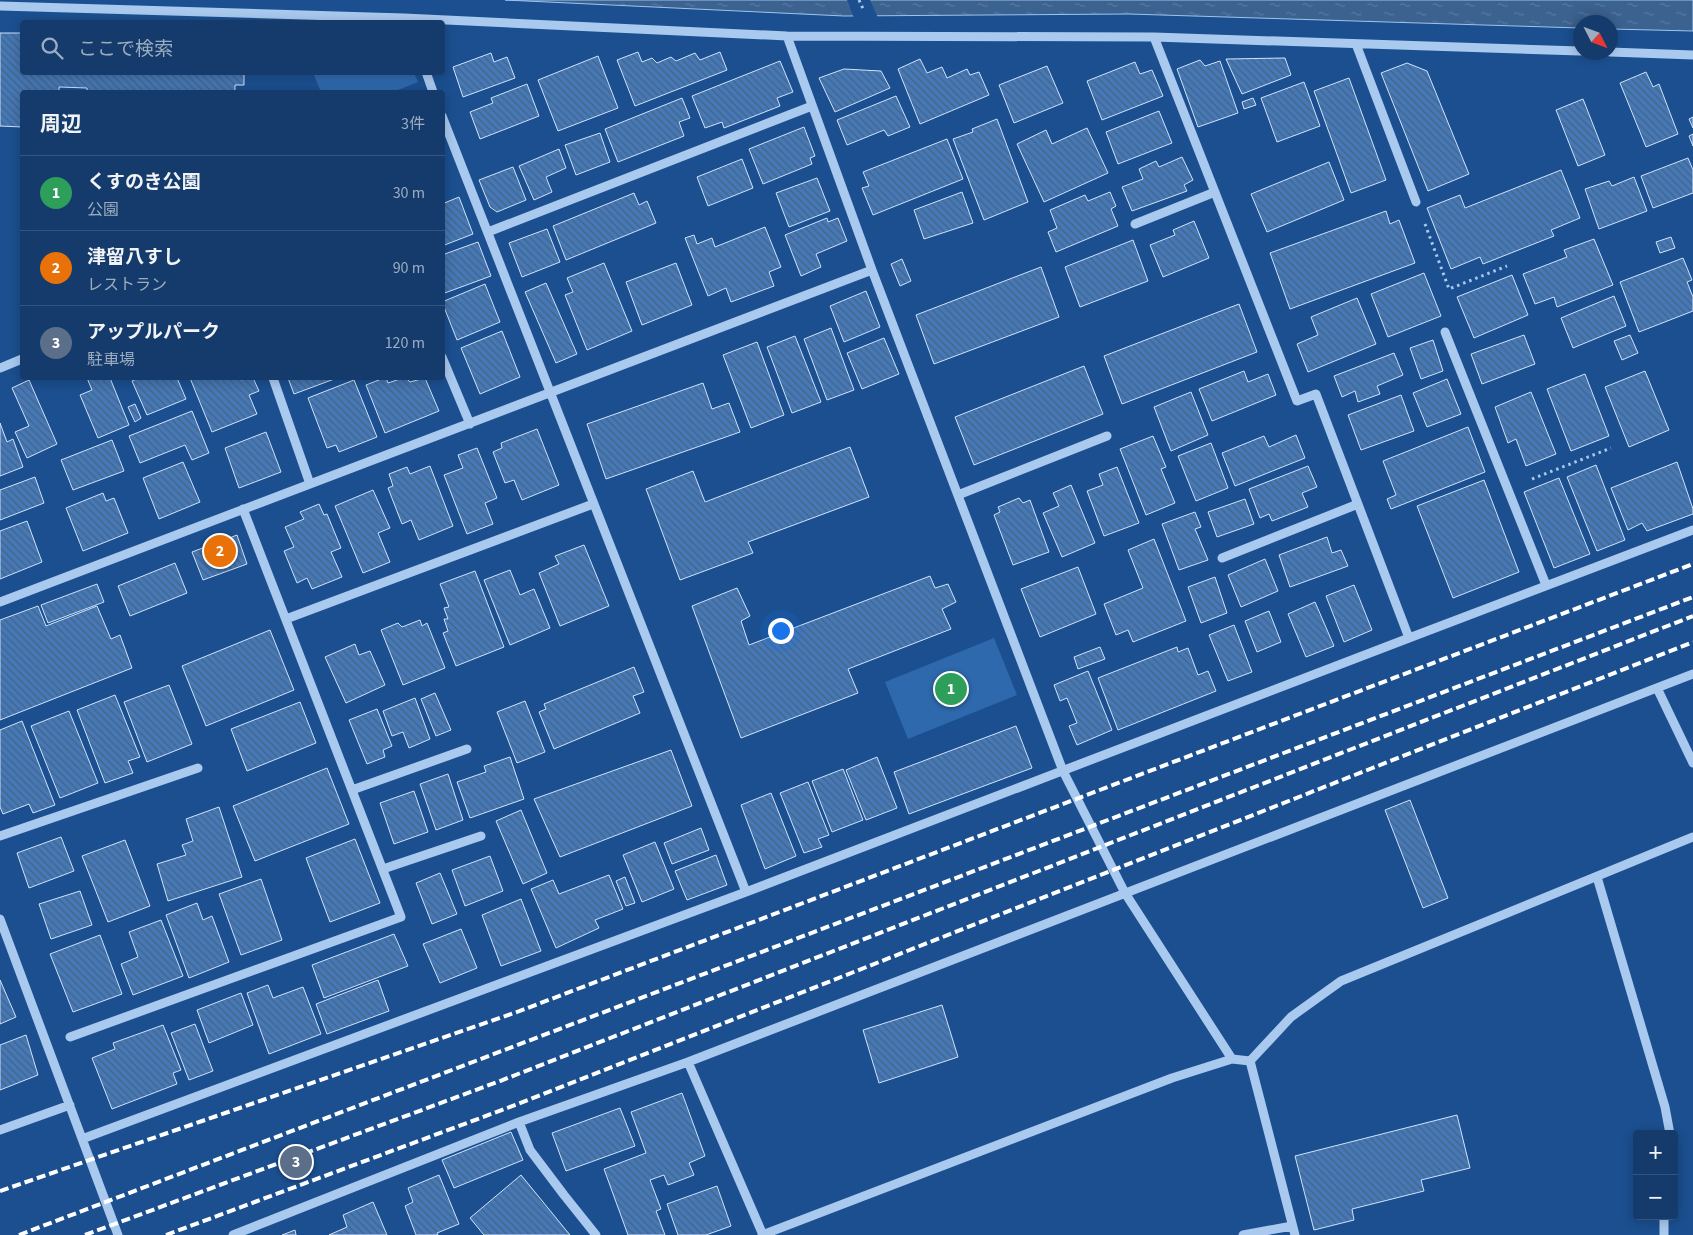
<!DOCTYPE html>
<html lang="ja">
<meta charset="utf-8">
<style>
:root{--surface:#143b6b;--page:#214673;--text:#f1f3f6;--muted:#9dadc1;--line:#33557e;--accent:#ea580c}
body{margin:0;font-family:"Source Sans 3","Noto Sans JP",sans-serif;background:var(--page);color:var(--text)}
.controls{position:absolute;right:15px;bottom:15px;display:grid;overflow:hidden;border-radius:5px;box-shadow:0 2px 12px #0003}
.controls button{width:45px;height:45px;display:grid;place-items:center;padding:0;border:0;border-bottom:1px solid var(--line);background:var(--surface);color:var(--text);font:25px sans-serif}
.compass{position:absolute;left:1573px;top:15px;width:45px;height:45px;border-radius:50%;background:var(--surface);box-shadow:0 2px 12px #0003;rotate:132deg}
.you{position:absolute;left:780px;top:630px;width:18px;height:18px;margin:-12px;border:4px solid #fff;border-radius:50%;background:#1a73e8;box-shadow:0 0 0 8px #1a73e833}
.badge{display:grid;place-items:center;width:32px;height:32px;border-radius:50%;background:var(--accent);color:#fff;font-size:16px;font-weight:700}
.pin{position:absolute;translate:-50% -50%;border:2px solid #fff;box-shadow:0 1px 5px #0006}
.list{margin:0;padding:0;list-style:none}
h2{display:flex;justify-content:space-between;align-items:center;height:65px;margin:0;padding:0 20px;font-size:21px}
h2 small{font-size:16px;font-weight:400;color:var(--muted)}
.list li{display:grid;grid-template-columns:32px 1fr auto;gap:15px;align-items:center;box-sizing:border-box;height:75px;padding:0 20px;border-top:1px solid var(--line)}
.list b{display:block;font-size:19px;white-space:nowrap}
.list p{margin:0;font-size:16px;white-space:nowrap;color:var(--muted)}
.list em{font-size:16px;font-style:normal;color:var(--muted)}
.icon{flex:none;width:28px;height:28px;fill:none;stroke:currentColor;stroke-width:2;stroke-linecap:round;stroke-linejoin:round}
.map{position:relative;flex:none;width:1693px;height:1235px;overflow:hidden}
.search{position:absolute;background:var(--surface);box-shadow:0 2px 12px #0003;left:20px;top:20px;width:425px;height:55px;display:flex;align-items:center;gap:12px;box-sizing:border-box;padding:0 18px;border-radius:5px;color:var(--muted);font-size:19px}
.panel{position:absolute;background:var(--surface);box-shadow:0 2px 12px #0003;left:20px;top:90px;width:425px;height:290px;border-radius:5px}
.map>svg:first-child{display:block}
.green{fill:#2e69ad}
.water{fill:url(#water-ripples);stroke:#9cc4f0}
.pier{fill:#1b4f8f}
.building{fill:url(#building-back-hatch);stroke:#cfe3fa}
.lines{fill:none;stroke-linecap:round;stroke-linejoin:round}
.path{stroke:#a9c9ee;stroke-width:3;stroke-dasharray:2.5 4;stroke-linecap:butt}
.minor{stroke:#a9c9ee;stroke-width:9}
.rail{stroke:#fff;stroke-width:4;stroke-dasharray:9 4;stroke-linecap:butt}
</style>
<div class="map">
<svg width="1693" height="1235" viewBox="0 0 1693 1235">
<defs>
<pattern id="water-ripples" width="26" height="14" patternUnits="userSpaceOnUse" patternTransform="scale(1.25)"><rect width="26" height="14" fill="#3c6290"/><path d="M2 4q2-2 4 0t4 0M15 11q2-2 4 0t4 0" fill="none" stroke="#597aa1"/></pattern>
<pattern id="building-back-hatch" width="6" height="6" patternUnits="userSpaceOnUse" patternTransform="scale(1.25)"><rect width="6" height="6" fill="#4478b7"/><path d="M-1 5l2 2M0 0l6 6M5-1l2 2" fill="none" stroke="#486282"/></pattern>
</defs>
<rect width="100%" height="100%" fill="#1b4f8f"/>
<!-- green -->
<path class="green" d="M313,73H414L418,82L393,92H321Z
M994,638L1017,695L908,739L885,682Z"/>
<!-- water -->
<path class="water" d="M505,0H1693V31L1611,29L1610,22H1580V28L1129,14L844,16Z"/>
<!-- pier -->
<path class="pier" d="M847,0H870L878,18H854Z"/>
<!-- building -->
<path class="building" d="M0,33H22V72H244V85H235V92H87V88L59,87V92H22V127L0,126Z
M638,52L642,62L652,58L657,63L671,57L676,61L695,53L700,60L720,52L727,70L635,106L617,60Z
M491,53L494,62L507,57L515,78L463,97L453,67Z
M598,56L618,108L558,131L538,80Z
M1285,58L1291,75L1242,94L1226,59Z
M920,59L927,73L942,67L947,78L967,69L970,75L979,72L989,95L920,124L898,69Z
M1200,60L1205,66L1220,61L1238,113L1198,127L1177,69Z
M780,61L793,92L777,98L780,106L724,128L722,122L705,128L692,96Z
M1135,62L1140,74L1152,70L1163,96L1102,120L1087,81Z
M1407,63L1427,71L1469,174L1428,191L1381,73Z
M1047,66L1063,103L1014,123L999,85Z
M844,69L881,71L890,88L835,112L819,78Z
M1646,72L1653,87L1659,84L1678,134L1646,147L1620,83Z
M1349,78L1386,180L1351,193L1314,91Z
M1304,82L1320,126L1277,142L1261,98Z
M527,84L539,116L480,139L470,112L493,103L491,98Z
M896,96L910,127L888,136L884,130L847,145L837,120Z
M682,98L690,118L679,122L684,136L618,162L605,129Z
M1253,98L1256,105L1244,109L1242,102Z
M1583,99L1605,155L1578,166L1556,110Z
M1159,111L1172,143L1118,164L1106,132Z
M1693,117V128L1689,119Z
M997,119L1028,202L984,220L953,139L973,132L972,129Z
M804,127L815,156L810,158L812,164L763,184L749,149Z
M1087,128L1108,173L1044,202L1017,144L1046,130L1052,144Z
M600,133L610,162L576,175L565,145Z
M1693,134V146L1689,136Z
M947,139L963,179L873,215L862,188L869,186L863,172Z
M559,149L566,168L546,177L552,192L534,200L519,166Z
M1182,157L1193,180L1184,185L1187,191L1132,211L1122,187L1143,179L1139,169L1156,161L1159,167Z
M1688,158L1693,170V193L1653,208L1641,176Z
M742,159L753,188L708,206L697,177Z
M1329,162L1344,200L1267,232L1251,194Z
M513,167L526,200L497,212L490,207L479,180Z
M1561,170L1580,218L1551,230L1554,236L1483,264L1480,257L1451,269L1427,208L1460,195L1465,208Z
M1634,177L1647,211L1599,229L1585,189L1609,181L1612,186Z
M817,178L830,211L789,227L776,193Z
M962,192L973,223L924,239L914,210Z
M1110,192L1116,206L1111,209L1118,226L1056,252L1048,232L1057,228L1050,210L1085,195L1088,201Z
M634,193L639,205L647,201L656,223L566,260L553,226Z
M459,197L473,234L442,246V204Z
M1386,211L1390,224L1399,220L1415,263L1290,309L1270,253Z
M827,218L828,222L838,218L847,241L816,254L821,267L801,276L785,235Z
M1194,221L1209,258L1163,277L1150,245L1175,235L1173,230Z
M765,227L781,267L769,272L774,286L731,302L726,288L708,296L685,238L694,235L697,244L712,238L715,247Z
M547,229L560,262L522,277L509,243Z
M1671,237L1675,248L1660,253L1656,242Z
M1594,239L1613,285L1557,307L1554,297L1535,304L1523,274L1567,257L1564,250Z
M1133,240L1148,281L1080,307L1065,267Z
M478,242L491,276L442,294V255Z
M1683,258L1692,280L1687,282L1693,297V311L1639,332L1620,282Z
M902,259L911,281L900,286L891,264Z
M604,263L632,331L587,350L565,295L573,292L567,278Z
M676,263L692,305L642,325L626,282Z
M1041,267L1059,317L934,364L916,315Z
M1424,273L1441,316L1388,337L1371,294Z
M1512,275L1528,315L1474,338L1457,297Z
M546,283L577,354L556,363L525,292Z
M485,284L500,322L457,340L442,302Z
M866,291L880,327L844,342L830,306Z
M1614,296L1626,326L1573,348L1561,318Z
M1357,298L1376,344L1308,372L1297,344L1318,335L1311,317Z
M1239,304L1257,352L1122,404L1104,356Z
M831,328L854,390L827,400L804,339Z
M502,331L520,377L480,394L461,348Z
M1524,335L1535,364L1482,384L1471,354Z
M1630,335L1638,353L1622,360L1614,341Z
M795,336L821,402L792,413L767,347Z
M884,338L899,374L862,389L847,353Z
M1433,340L1443,371L1421,379L1410,348Z
M757,342L784,415L751,428L723,355Z
M1394,353L1403,375L1377,386L1380,394L1358,402L1355,391L1342,397L1334,376Z
M1084,366L1103,414L974,465L955,417Z
M1244,371L1248,382L1268,374L1276,395L1212,421L1199,389Z
M1645,371L1669,430L1629,447L1605,387Z
M1585,374L1609,436L1571,451L1547,389Z
M87,378H110L129,425L98,438L80,395L92,390Z
M139,378H177L186,399L147,415L132,381Z
M190,378H241V380L246,378H253L259,391L249,395L257,414L212,432Z
M288,378H337L294,394Z
M384,378H386L388,383L403,378H406L410,382L425,378L439,411L385,433L366,385Z
M1447,379L1461,414L1427,427L1413,393Z
M29,380L57,444L27,458L15,432L29,426L12,388Z
M354,380L377,437L339,452L336,445L327,448L308,398Z
M703,383L712,409L729,403L740,432L606,479L587,424Z
M1191,392L1208,435L1171,451L1154,407Z
M1531,392L1556,454L1526,466L1516,439L1508,443L1495,407Z
M1401,395L1414,431L1361,450L1348,415Z
M135,404L141,418L135,422L128,407Z
M192,411L209,453L192,460L185,445L140,463L129,436Z
M0,423L7,442L13,439L23,467L0,476Z
M1468,427L1485,472L1391,509L1387,499L1396,495L1383,461Z
M537,429L559,485L522,500L514,480L505,483L493,452L502,448L501,443Z
M266,432L281,472L239,488L225,448Z
M1296,435L1305,458L1235,486L1222,453L1264,436L1269,447Z
M1153,436L1166,467L1161,469L1175,503L1146,515L1120,449Z
M112,440L124,471L73,490L61,460Z
M1211,443L1228,488L1196,501L1178,456Z
M850,447L869,497L748,542L753,553L680,580L646,489L693,471L705,502Z
M477,448L497,498L485,503L493,524L467,534L444,475L463,468L458,455Z
M183,462L200,502L159,519L143,478Z
M1677,462L1693,509V514L1647,531L1642,523L1628,530L1611,488Z
M1596,465L1625,540L1597,551L1567,477Z
M430,466L453,526L419,540L411,520L402,524L388,488L393,486L389,474L407,467L410,474Z
M1308,466L1317,487L1302,493L1308,507L1272,521L1269,514L1260,518L1249,489Z
M1117,467L1139,523L1104,536L1087,491L1103,485L1099,474Z
M35,477L44,503L0,520V490Z
M1559,478L1590,554L1554,568L1524,492Z
M1484,480L1519,572L1453,598L1417,506Z
M1071,485L1095,543L1062,557L1043,513L1059,506L1053,493Z
M373,490L390,528L378,533L390,562L363,573L335,506Z
M103,493L106,501L114,498L128,533L83,551L66,508Z
M1019,498L1023,503L1030,500L1049,552L1013,565L994,515L1000,512L998,507Z
M1245,499L1254,524L1217,537L1208,512Z
M319,504L324,515L327,514L341,548L331,552L342,577L312,589L307,578L297,583L284,551L294,547L285,527L304,519L300,512Z
M1195,512L1201,527L1195,529L1208,560L1179,570L1162,524Z
M27,521L42,562L0,579V531Z
M237,535L247,564L203,580L192,552Z
M1327,537L1332,553L1341,550L1348,566L1290,587L1279,555Z
M1154,539L1186,621L1133,642L1128,630L1116,635L1104,604L1143,588L1128,550Z
M584,545L609,606L560,626L539,573L559,564L555,556Z
M1265,559L1278,591L1241,607L1228,575Z
M175,563L187,593L130,616L118,586Z
M1078,567L1096,614L1040,637L1021,589Z
M510,570L520,595L534,589L550,628L510,645L484,580Z
M475,571L504,647L456,666L443,633L448,631L444,619H448L444,608L449,607L440,584Z
M930,576L935,588L948,584L956,602L942,609L951,629L848,669L858,693L741,738L692,606L737,588L750,616L741,621L749,645Z
M1215,577L1227,613L1201,623L1188,587Z
M97,584L104,602L48,623L41,605Z
M1354,585L1372,630L1344,642L1326,596Z
M1315,602L1334,646L1306,657L1288,614Z
M38,606L46,626L97,606L111,639L120,635L132,668L0,720V620Z
M1269,611L1281,642L1257,652L1245,621Z
M420,620L422,626L427,623L445,668L403,685L381,630L398,623L402,627Z
M1234,625L1252,672L1228,681L1209,635Z
M270,630L294,690L206,726L182,666Z
M355,644L359,655L370,651L385,685L346,703L325,657Z
M1100,647L1105,659L1078,669L1074,657Z
M1177,647L1178,652L1188,648L1198,675L1208,671L1216,691L1118,730L1098,678Z
M634,667L644,692L633,696L640,713L554,749L539,712L546,709L544,704Z
M1088,671L1112,730L1077,745L1069,726L1077,723L1067,698L1060,701L1054,685Z
M169,685L192,744L147,762L124,702Z
M435,693L451,730L436,736L421,699Z
M115,695L140,757L128,761L133,773L105,783L77,710Z
M415,698L430,739L409,748L403,732L392,736L383,711Z
M525,701L545,752L517,763L497,712Z
M300,702L316,743L247,771L231,729Z
M377,709L392,746L383,750L385,757L367,764L349,720Z
M69,711L98,783L60,798L31,726Z
M22,721L55,805L33,813L29,804L3,814L0,807V730Z
M1016,726L1032,768L909,814L894,772Z
M671,750L692,806L560,857L534,799Z
M510,757L524,799L470,818L457,782L486,772L484,766Z
M877,757L897,808L866,820L846,770Z
M327,768L349,824L255,861L233,806Z
M843,769L863,820L832,832L812,781Z
M448,774L463,820L436,830L420,784Z
M808,782L829,835L818,839L822,847L804,853L780,793Z
M414,791L428,832L394,844L380,803Z
M771,793L796,856L765,869L741,805Z
M1410,800L1448,898L1423,908L1385,810Z
M219,807L242,877L168,901L157,864L186,855L182,845L193,841L186,819Z
M521,810L547,873L523,884L496,821Z
M701,828L709,850L672,864L664,843Z
M61,837L74,871L29,888L17,853Z
M355,839L380,903L330,922L306,858Z
M125,840L150,906L108,922L82,856Z
M655,842L674,889L642,902L623,855Z
M716,855L727,885L687,900L675,871Z
M490,856L503,891L465,906L452,870Z
M440,873L457,914L432,924L416,883Z
M609,875L623,909L595,920L599,928L556,948L531,889L553,880L559,894Z
M625,877L635,903L626,906L616,881Z
M261,879L282,940L241,955L219,894Z
M80,891L92,925L51,939L39,904Z
M521,899L541,951L501,966L482,915Z
M197,903L203,920L212,916L229,962L189,978L166,915Z
M161,920L183,976L133,995L121,964L138,957L129,932Z
M461,929L477,968L440,983L423,944Z
M394,934L408,966L324,998L312,965Z
M100,935L122,994L73,1012L50,954Z
M0,980L16,1017L0,1024Z
M378,980L389,1011L327,1034L316,1004Z
M268,985L273,998L303,987L321,1034L269,1054L247,993Z
M241,993L253,1025L209,1043L197,1010Z
M942,1005L958,1057L879,1083L863,1030Z
M195,1024L213,1071L189,1080L171,1033Z
M163,1025L181,1070L173,1073L177,1084L112,1109L92,1058L115,1049L113,1043Z
M26,1035L38,1075L0,1090V1045Z
M682,1093L705,1156L689,1163L694,1175L668,1185L664,1175L650,1180L661,1209L656,1211L665,1235H628L604,1169L646,1153L631,1112Z
M620,1108L635,1146L566,1171L552,1133Z
M1457,1115L1470,1168L1421,1180L1424,1191L1352,1209L1354,1220L1314,1230L1295,1156Z
M511,1132L523,1160L454,1188L442,1160Z
M439,1175L459,1224L437,1233L438,1235H416L405,1206L413,1202L408,1188Z
M521,1175L570,1235H484L470,1218Z
M717,1186L731,1226L706,1235H678L667,1204Z
M373,1202L387,1235H329L347,1227L343,1215Z
M295,1230L296,1235H282Z"/>
<g class="lines">
<!-- path -->
<path class="path" d="M859,0L864,11
M1425,224L1449,289L1507,266
M1532,479L1611,448"/>
<!-- minor -->
<path class="minor" d="M0,6L404,18L787,36L1154,37L1580,51
M787,36L872,270L1063,771L1125,893L1232,1059L1250,1061
M1154,37L1297,401L1316,394L1409,638L1693,530
M1356,44L1416,202
M1610,52L1693,55
M426,72L433,92
M442,116L746,892
M1135,224L1215,192
M488,232L812,106
M1445,332L1546,585
M442,357L470,424
M0,368L22,359
M273,378L310,484
M958,495L1107,436
M1222,558L1358,504
M0,602L872,270
M286,619L593,504
M1657,688L1693,763
M352,790L467,749
M0,836L198,768
M383,869L481,836
M1597,877L1665,1107L1670,1134
M0,919L118,1235
M70,1037L401,917L243,509
M1250,1061L1291,1017L1341,981L1693,837
M1250,1061L1295,1235
M688,1062L763,1235
M519,1122L530,1150L564,1195L596,1235
M0,1130L70,1105
M82,1139L746,892L1409,638
M1664,1216V1235
M233,1235L519,1122L688,1062L1693,674
M762,1235L1172,1078L1232,1059
M1243,1235L1292,1226"/>
<!-- rail -->
<path class="rail" d="M0,1191L517,1012L1693,564
M19,1235L1693,597
M85,1235L500,1081L1693,616
M166,1235L518,1104L1693,642"/>
</g>
</svg>
<div class="controls">
<button>+</button>
<button>−</button>
</div>
<svg class="compass" viewBox="-18 -18 36 36"><path d="M0-13l5 13h-10z" fill="#e53935"/><path d="M0 13l5-13h-10z" fill="#9dadc1"/></svg>
<div class="you"></div>
<div class="pin badge" style="left:951px;top:689px;background:#2e9e5b">1</div>
<div class="pin badge" style="left:220px;top:551px;background:#e8710a">2</div>
<div class="pin badge" style="left:296px;top:1162px;background:#5c6f8a">3</div>
<div class="search"><svg class="icon" aria-label="search" viewBox="0 0 24 24"><circle cx="10" cy="10" r="6"/><path d="M15 15l6 6"/></svg>ここで検索</div>
<section class="panel">
<h2>周辺<small>3件</small></h2>
<ul class="list">
<li><span class="badge" style="background:#2e9e5b">1</span><div><b>くすのき公園</b><p>公園</p></div><em>30 m</em></li>
<li><span class="badge" style="background:#e8710a">2</span><div><b>津留八すし</b><p>レストラン</p></div><em>90 m</em></li>
<li><span class="badge" style="background:#5c6f8a">3</span><div><b>アップルパーク</b><p>駐車場</p></div><em>120 m</em></li>
</ul>
</section>
</div>
